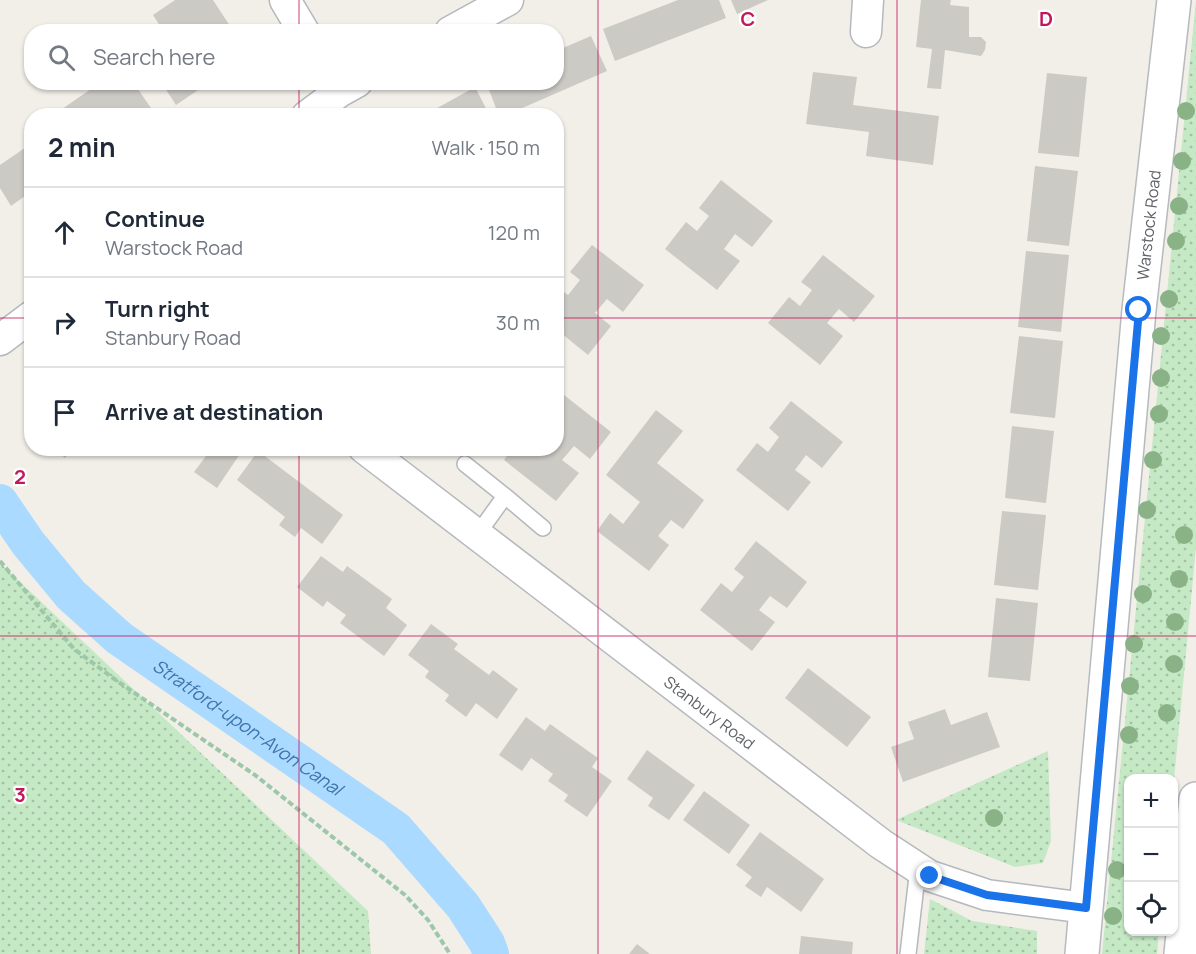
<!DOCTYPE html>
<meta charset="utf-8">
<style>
:root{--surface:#fff;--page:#f2f2f3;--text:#1f2937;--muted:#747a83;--line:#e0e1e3}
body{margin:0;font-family:Manrope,sans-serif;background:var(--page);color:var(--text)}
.controls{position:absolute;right:18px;bottom:18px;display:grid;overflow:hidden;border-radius:12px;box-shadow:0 2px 4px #0004}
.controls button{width:54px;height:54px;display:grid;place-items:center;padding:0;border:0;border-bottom:2px solid var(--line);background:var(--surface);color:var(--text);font:30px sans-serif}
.stop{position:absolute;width:18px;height:18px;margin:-14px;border:4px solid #1a73e8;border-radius:50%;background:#fff}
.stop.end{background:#1a73e8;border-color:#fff;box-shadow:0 2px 6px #0008}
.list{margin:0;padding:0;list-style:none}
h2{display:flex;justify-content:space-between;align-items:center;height:78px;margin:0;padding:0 24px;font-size:26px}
h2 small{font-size:20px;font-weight:400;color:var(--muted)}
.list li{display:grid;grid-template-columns:39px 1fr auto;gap:18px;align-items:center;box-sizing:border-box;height:90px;padding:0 24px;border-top:2px solid var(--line)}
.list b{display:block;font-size:22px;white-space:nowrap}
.list p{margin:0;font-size:20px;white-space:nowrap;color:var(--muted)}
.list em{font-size:20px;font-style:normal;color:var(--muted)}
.icon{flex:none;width:33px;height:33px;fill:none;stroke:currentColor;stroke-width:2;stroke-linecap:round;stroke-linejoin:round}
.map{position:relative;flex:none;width:1196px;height:954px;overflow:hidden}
.search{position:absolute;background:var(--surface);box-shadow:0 2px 4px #0004;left:24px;top:24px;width:540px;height:66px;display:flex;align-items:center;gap:15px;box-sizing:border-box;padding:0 21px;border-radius:24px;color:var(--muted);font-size:22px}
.panel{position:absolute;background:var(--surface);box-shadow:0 2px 4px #0004;left:24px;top:108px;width:540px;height:348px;border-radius:24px}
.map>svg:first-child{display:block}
.grass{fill:url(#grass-dots)}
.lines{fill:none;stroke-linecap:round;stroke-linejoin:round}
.canal{stroke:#aadaff;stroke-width:36}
.building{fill:#cccac5}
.lane-casing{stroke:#b5b8bc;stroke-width:18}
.street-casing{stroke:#b5b8bc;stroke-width:33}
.secondary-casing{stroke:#b6babf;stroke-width:36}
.path{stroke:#9cc7a9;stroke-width:4;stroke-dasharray:6 3;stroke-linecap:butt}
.lane{stroke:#fff;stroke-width:15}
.street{stroke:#fff;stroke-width:30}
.secondary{stroke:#fff;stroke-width:33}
.tree{fill:#89b387}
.route{stroke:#1a73e8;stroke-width:8}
.grid{fill:none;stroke:#c2185b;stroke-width:1.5;stroke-opacity:0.55}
.labels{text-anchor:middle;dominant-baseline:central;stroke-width:4.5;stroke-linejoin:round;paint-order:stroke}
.street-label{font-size:16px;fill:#5f6368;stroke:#fff}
.water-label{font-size:18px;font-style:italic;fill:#4174aa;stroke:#fff}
.grid-label{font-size:20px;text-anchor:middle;font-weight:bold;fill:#c2185b;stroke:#fff;stroke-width:4.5;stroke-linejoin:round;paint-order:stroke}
</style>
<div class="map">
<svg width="1196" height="954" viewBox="0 0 1196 954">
<defs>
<pattern id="grass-dots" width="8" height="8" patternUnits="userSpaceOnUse" patternTransform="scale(1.5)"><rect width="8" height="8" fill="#c5e8c5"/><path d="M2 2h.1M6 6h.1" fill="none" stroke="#a3c0a4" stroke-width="1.8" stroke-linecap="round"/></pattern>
</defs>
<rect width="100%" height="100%" fill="#f1efe8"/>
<!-- grass -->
<path class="grass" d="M1196,0V547L1174,780V778H1128V932H1159L1157,954H1102Z
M0,563L368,911L371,954H0Z
M1048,751L1051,841L1043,863L1015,867L896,820Z
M930,899L972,921L1037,931V954H924Z"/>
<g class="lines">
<!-- canal -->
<path class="canal" id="s1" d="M0,502L28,543L71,595L119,638L396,829L463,906L487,943L491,954"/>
</g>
<!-- building -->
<path class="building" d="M175,0H213L234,32H164L153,15Z
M678,0H719L726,18L615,61L603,29Z
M731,0H768L737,14Z
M921,0H951L950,5L969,7V37H981L986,42L985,50L981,56L945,50L941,89L927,88L932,49L916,47Z
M591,36L607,71L504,116H499L486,82H556V51Z
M813,72L857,77L853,105L939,116L933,165L866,156L869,132L806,124Z
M1047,73L1087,77L1079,157L1038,153Z
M101,82H133L151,108L140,116H52Z
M161,82H210L176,105Z
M475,87L490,116H423Z
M32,143V191L11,206L0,188V165Z
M1035,166L1078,171L1069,246L1027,241Z
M721,180L773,221L752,247L735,234L724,249L740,261L717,290L665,249L686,222L697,231L709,216L699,208Z
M592,245L644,285L623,312L607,299L595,313L611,326L588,355L556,329V286L568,295L580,280L570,272Z
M1026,251L1069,255L1061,332L1018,327Z
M823,255L875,296L854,322L839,309L827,323L843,336L820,365L768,323L789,297L800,306L812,290L801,282Z
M1019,336L1063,341L1055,418L1010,413Z
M559,391L611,432L590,459L574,446L562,460L579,473L556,501L504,460L513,448H556V394Z
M791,401L843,442L822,468L806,455L795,470L811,482L788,511L736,470L757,443L768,452L779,437L769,428Z
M656,410L683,431L657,463L704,500L683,529L671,520L658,536L669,545L649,571L597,531L610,513L623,524L640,502L606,475Z
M1012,426L1054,431L1046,503L1005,498Z
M54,448H73L65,458Z
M195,448H244L217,488L194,472L206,456Z
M258,451L343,515L322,544L301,528L295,537L279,525L285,517L237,480Z
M1002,511L1046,515L1038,590L994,585Z
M756,541L807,582L787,608L770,596L759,610L775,622L752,651L700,610L721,583L732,592L744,577L734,569Z
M321,556L343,572L347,566L392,599L386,608L407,625L384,656L340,623L346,615L327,601L323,607L297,587Z
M996,598L1038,603L1030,681L988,677Z
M431,624L458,644L454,649L489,675L493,670L518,689L497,719L476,703L466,717L445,701L449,695L425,677L429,671L408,655Z
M808,668L871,717L847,747L785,698Z
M945,709L951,725L987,712L1000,747L903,782L891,747L914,739L908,722Z
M526,717L545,731L550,724L598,758L592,767L612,781L587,817L564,801L568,795L548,781L553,774L531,758L522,771L499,755Z
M647,750L695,785L669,820L648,806L653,798L627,779Z
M704,791L750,825L729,854L683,820Z
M760,832L824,879L801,912L767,887L761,897L745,886L752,877L736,865Z
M801,936L853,942L852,954H799Z
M637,944L650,954H629Z"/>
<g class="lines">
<defs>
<path id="lane" d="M465,464L505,496L477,535
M505,496L543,528
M908,954L918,868"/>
<g id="street">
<path d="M285,0L304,32"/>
<path d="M450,32L508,0"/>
<path d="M866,32L868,0"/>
<path d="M307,116L339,92L357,82"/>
<path d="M0,340L32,316"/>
<path id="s2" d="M364,448L881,844L930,876L987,895L1086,908"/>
</g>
<g id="secondary">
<path id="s3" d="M1082,954L1139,310L1174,0"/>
<path d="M1181,954L1196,799"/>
</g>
</defs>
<!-- lane casing -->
<use href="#lane" class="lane-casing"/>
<!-- street casing -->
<use href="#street" class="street-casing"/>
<!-- secondary casing -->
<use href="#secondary" class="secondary-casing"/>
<!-- path -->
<path class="path" d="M0,561L74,649L117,681L255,775L405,895L428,920L450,954"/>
<!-- lane -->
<use href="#lane" class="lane"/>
<!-- street -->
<use href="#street" class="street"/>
<!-- secondary -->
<use href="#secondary" class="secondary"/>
</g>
<!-- trees -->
<g class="tree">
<circle cx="1186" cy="111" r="9"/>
<circle cx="1182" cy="161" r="9"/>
<circle cx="1179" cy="206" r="9"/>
<circle cx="1176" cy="241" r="9"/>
<circle cx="1169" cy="299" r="9"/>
<circle cx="1161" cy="336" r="9"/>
<circle cx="1161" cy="378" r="9"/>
<circle cx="1159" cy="414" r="9"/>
<circle cx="1153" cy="460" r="9"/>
<circle cx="1147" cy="510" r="9"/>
<circle cx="1184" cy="535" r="9"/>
<circle cx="1179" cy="579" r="9"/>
<circle cx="1143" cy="594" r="9"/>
<circle cx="1175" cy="622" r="9"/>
<circle cx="1134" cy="644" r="9"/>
<circle cx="1174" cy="664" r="9"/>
<circle cx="1130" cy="686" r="9"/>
<circle cx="1167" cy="713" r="9"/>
<circle cx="1129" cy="735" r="9"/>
<circle cx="994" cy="818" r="9"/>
<circle cx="1117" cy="870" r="9"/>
<circle cx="1113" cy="916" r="9"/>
</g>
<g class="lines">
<!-- route -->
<path class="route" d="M930,876L987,895L1086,908L1139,310"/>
</g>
<!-- grid -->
<path class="grid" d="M299,0V32M598,0V954M897,0V954M299,82V116M0,318H32M556,318H1196M299,448V954M0,636H1196"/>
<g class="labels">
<!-- street labels -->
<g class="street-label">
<text stroke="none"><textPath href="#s3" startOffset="732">Warstock Road</textPath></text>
<text stroke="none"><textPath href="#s2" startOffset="435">Stanbury Road</textPath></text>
</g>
<!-- water labels -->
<g class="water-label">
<text stroke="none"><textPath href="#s1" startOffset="338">Stratford-upon-Avon Canal</textPath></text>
</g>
</g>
<g class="grid-label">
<text x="748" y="26">C</text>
<text x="1046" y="26">D</text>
<text x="20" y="484">2</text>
<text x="20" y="802">3</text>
</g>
</svg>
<div class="controls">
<button>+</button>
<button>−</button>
<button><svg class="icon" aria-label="locate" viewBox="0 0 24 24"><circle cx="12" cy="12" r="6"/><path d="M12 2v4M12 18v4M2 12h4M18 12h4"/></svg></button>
</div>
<div class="stop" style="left:1139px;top:310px"></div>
<div class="stop end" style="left:930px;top:876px"></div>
<div class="search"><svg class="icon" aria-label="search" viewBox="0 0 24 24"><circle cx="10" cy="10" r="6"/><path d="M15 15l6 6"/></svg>Search here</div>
<section class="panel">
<h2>2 min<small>Walk · 150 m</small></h2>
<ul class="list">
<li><svg class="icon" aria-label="ahead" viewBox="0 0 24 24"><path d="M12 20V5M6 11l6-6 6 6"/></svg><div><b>Continue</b><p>Warstock Road</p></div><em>120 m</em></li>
<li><svg class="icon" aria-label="right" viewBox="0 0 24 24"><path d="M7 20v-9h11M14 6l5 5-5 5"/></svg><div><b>Turn right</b><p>Stanbury Road</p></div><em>30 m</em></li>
<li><svg class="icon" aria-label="arrive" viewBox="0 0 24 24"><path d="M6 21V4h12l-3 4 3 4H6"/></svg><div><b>Arrive at destination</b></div></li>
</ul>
</section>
</div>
